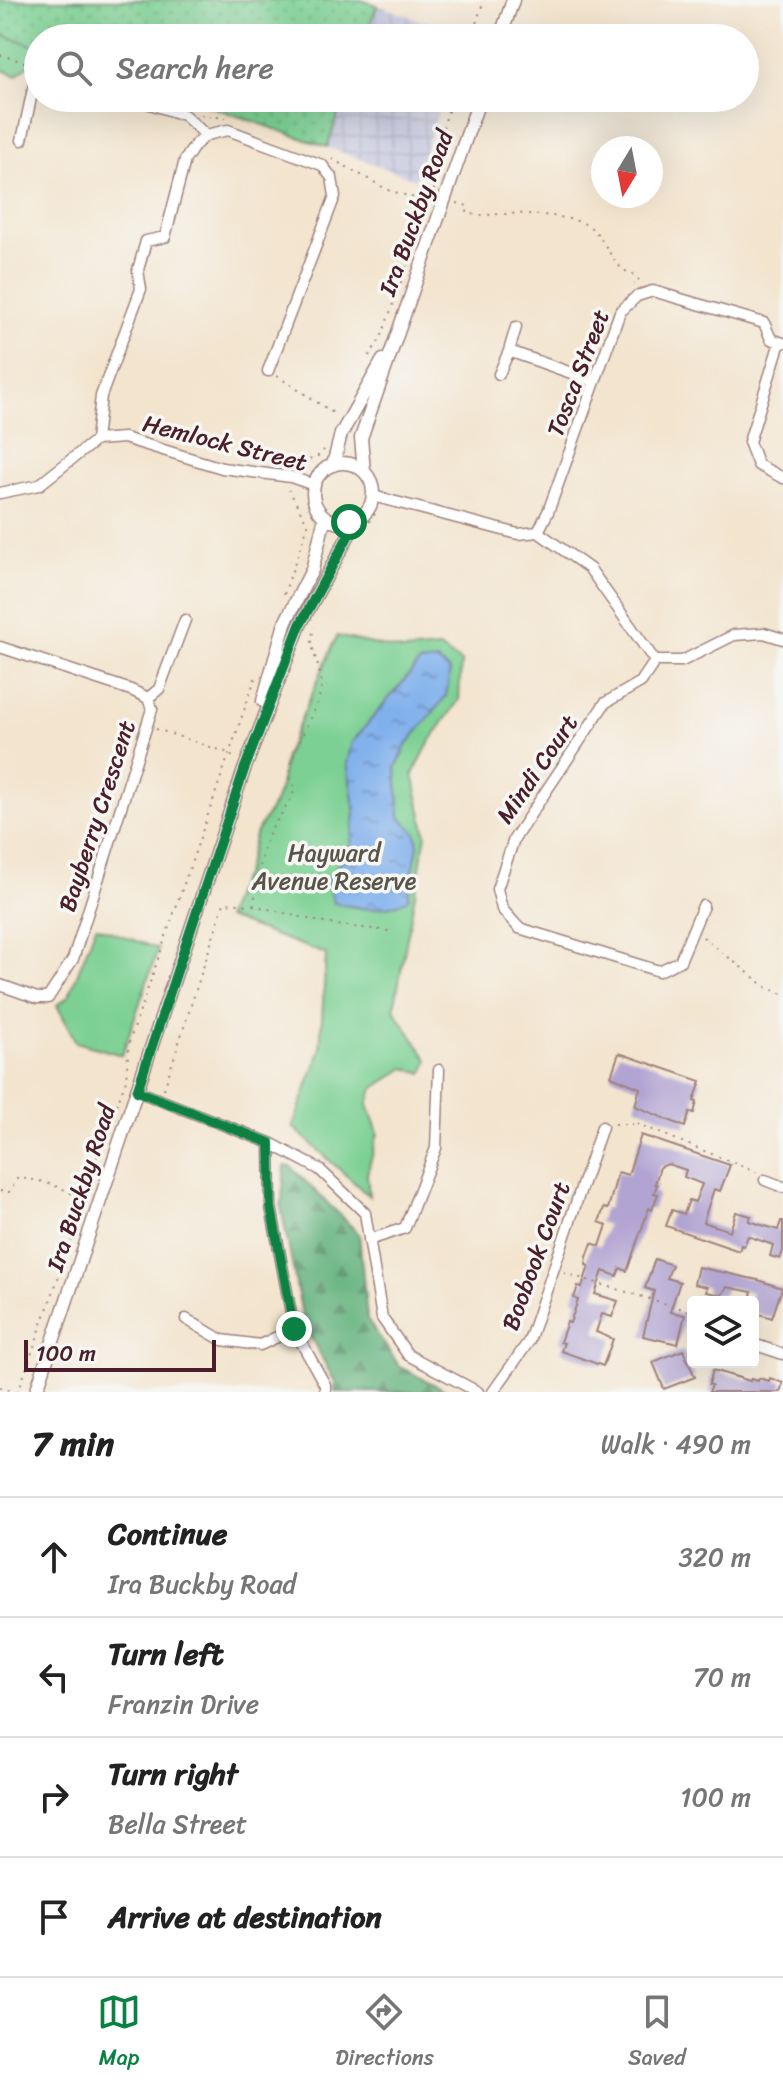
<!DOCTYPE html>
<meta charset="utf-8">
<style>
:root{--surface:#fff;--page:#f6f6f6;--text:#222;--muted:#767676;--line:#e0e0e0;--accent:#0b8043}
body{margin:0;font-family:Sriracha,sans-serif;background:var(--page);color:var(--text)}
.controls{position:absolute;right:24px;bottom:24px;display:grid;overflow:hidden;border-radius:8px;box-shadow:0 8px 32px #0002}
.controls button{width:72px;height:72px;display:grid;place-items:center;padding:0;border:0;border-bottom:2px solid var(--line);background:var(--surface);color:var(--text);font:40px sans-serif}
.compass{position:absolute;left:591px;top:136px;width:72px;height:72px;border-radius:50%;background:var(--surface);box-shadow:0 8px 32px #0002;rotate:190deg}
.scale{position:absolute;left:24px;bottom:20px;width:192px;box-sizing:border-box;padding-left:8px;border:4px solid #4a1f2b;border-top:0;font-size:22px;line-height:28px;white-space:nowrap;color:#4a1f2b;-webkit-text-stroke:6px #f6f6f2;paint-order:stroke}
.stop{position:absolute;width:24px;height:24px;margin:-18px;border:6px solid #0b8043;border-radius:50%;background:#fff}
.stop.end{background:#0b8043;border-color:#fff;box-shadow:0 2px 8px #0008}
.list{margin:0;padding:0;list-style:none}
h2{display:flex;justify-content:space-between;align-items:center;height:104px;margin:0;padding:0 32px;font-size:34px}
h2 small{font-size:26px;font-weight:400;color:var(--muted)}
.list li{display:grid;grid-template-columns:52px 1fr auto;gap:24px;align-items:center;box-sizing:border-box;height:120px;padding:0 32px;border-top:2px solid var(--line)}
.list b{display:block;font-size:30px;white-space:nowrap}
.list p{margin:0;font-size:26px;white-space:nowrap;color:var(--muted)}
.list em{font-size:26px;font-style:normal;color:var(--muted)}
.icon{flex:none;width:44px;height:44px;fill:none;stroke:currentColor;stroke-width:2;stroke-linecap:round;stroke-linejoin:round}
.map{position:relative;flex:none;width:783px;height:1392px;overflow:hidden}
.search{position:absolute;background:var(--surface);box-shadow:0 8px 32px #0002;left:24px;right:24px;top:24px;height:88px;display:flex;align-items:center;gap:20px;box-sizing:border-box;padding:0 28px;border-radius:44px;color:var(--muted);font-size:30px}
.sheet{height:584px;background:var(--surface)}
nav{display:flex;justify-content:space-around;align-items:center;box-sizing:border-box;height:112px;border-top:2px solid var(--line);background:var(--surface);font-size:22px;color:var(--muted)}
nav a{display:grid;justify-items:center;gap:4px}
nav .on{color:var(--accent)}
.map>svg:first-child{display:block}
.industrial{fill:url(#industrial-grid)}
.grass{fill:url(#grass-dots);stroke:#62785f;stroke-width:2}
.forest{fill:url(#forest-firs);stroke:#576854;stroke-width:2}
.park{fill:#7bd093;stroke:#62785f;stroke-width:2}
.water{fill:url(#water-ripples);stroke:#66688c;stroke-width:2}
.building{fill:#b2a4d2}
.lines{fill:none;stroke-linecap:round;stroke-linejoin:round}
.minor-casing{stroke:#9e827c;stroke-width:13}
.tertiary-casing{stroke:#9e827c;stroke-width:15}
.path{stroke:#9e827c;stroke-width:2;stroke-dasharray:2 6;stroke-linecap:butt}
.minor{stroke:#fff;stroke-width:10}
.tertiary{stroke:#fff;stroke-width:12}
.route{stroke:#0b8043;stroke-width:10}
.labels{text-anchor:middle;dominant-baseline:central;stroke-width:7;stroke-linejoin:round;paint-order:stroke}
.street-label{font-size:24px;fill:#4a1f2b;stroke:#f6f6f2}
.park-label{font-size:24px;fill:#59544a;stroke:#f6f6f2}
</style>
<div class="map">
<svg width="783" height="1392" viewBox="0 0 783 1392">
<defs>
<pattern id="industrial-grid" width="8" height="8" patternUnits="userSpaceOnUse" patternTransform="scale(2)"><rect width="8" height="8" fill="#c1c2dd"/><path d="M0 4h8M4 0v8" fill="none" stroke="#a7a6be"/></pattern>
<pattern id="grass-dots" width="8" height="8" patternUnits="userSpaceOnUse" patternTransform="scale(2)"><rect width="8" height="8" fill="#7bd093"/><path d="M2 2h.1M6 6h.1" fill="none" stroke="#6cb27f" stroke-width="1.8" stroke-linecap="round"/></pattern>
<pattern id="forest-firs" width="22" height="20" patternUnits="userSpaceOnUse" patternTransform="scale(2)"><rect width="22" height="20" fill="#64b27d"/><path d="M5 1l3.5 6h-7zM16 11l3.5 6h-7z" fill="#549067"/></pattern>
<pattern id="water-ripples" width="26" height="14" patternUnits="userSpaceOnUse" patternTransform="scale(2)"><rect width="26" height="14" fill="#81b1ec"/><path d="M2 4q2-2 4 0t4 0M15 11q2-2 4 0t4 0" fill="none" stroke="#6c8fbf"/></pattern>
</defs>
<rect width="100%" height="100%" fill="#f6f6f2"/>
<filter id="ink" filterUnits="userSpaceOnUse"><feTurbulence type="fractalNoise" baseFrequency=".0125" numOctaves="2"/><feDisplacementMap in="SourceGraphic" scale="16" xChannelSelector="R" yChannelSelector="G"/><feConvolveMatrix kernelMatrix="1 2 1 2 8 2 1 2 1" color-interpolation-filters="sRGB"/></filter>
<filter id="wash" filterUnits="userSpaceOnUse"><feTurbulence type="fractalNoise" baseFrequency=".006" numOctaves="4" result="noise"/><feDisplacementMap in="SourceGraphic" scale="32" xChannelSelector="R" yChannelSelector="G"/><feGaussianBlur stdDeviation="1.8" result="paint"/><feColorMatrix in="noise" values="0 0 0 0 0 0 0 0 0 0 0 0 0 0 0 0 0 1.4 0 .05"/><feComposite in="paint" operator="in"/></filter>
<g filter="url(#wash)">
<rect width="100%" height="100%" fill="#f3e4ce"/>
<!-- industrial -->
<path class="industrial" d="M377,5L465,36L464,38H365Z
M344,98H443L415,179L327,147Z"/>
<!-- grass -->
<path class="grass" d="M0,0H361L377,5L365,38H38V47L0,34Z
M186,98H344L327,147Z"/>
<!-- forest -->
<path class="forest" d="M285,1166L291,1167L359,1234L367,1319L400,1367L449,1392H335V1382L304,1325L281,1208Z"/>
<!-- park -->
<path class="park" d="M0,34L38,47V58L16,75L0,69Z
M337,636L403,651L439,648L461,662L459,700L429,743L413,774L426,834L394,1009L428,1060L423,1073L405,1068L373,1089L368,1104L378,1133L367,1174L369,1196L293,1127L320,1051L326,954L226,918L235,892L245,874L255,835L274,803L280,787L285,756Z
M96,926L158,949L122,1055L76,1042L57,1005L69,996Z"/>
<!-- water -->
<path class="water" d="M437,661L450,671L446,696L406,746L396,768L400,817L416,833L418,845L408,899C383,913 361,909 334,903L327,883L351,843L355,813L347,763L352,742L419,663Z"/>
<g id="blocks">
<!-- building -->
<path class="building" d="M619,1053L701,1081L694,1101L697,1102L694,1113L690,1112L685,1127L635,1106L640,1088L611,1076Z
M641,1135L730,1165L720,1191L714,1189L703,1222L730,1231L736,1212L751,1216L749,1221L778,1230L781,1221H783V1251L780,1259L770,1256L773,1245L748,1236L744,1246L741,1245L739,1251L666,1226L672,1210L684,1214L689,1200L695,1202L702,1184L684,1177L686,1170L668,1164L660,1167L655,1184L657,1185L654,1193L658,1194L652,1210L649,1208L627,1271L620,1268L617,1276L603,1271L595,1294L618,1301L612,1317L602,1314L596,1332L613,1339L603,1366L561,1351L564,1343L560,1342L567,1322L570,1323L578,1300L574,1298L578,1286L582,1287L589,1266L586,1265L587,1257L592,1243L600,1246L607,1225L599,1222L604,1208L608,1209L618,1172L628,1175Z
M655,1259L672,1265L667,1278L680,1282L670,1312L685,1315L678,1344L643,1336L654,1291L645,1288Z
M698,1267L758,1280L782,1288L772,1318L753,1312V1302H749L752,1292L727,1287L722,1295L706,1292L707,1287L694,1284Z
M683,1350L695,1377L664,1389L653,1362Z
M713,1370L750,1381L751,1379L758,1381L759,1378L769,1381L770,1378L783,1383L780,1392H709L712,1385L709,1384Z"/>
</g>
</g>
<g filter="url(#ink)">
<use href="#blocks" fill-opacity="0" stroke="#9e827c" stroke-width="2"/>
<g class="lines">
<defs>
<path id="minor" d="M132,98L184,115L206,135
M22,140L34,84L38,81
M780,342L749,442L758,465L783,478
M509,351L516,327
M499,374L509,351L594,381
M96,440L101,396L141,289L138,270L146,241L165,237L185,160L195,145L206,135L228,130L322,165L332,178L335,196L268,371
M0,493L39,485L96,440L124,438L222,468L291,477L314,485
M373,496L518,534L538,532L590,569L655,661H682L734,635L764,633L783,639
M538,532L548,512L620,312L637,296L653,291L764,323L771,339L783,343
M0,647L131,690L148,698L152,709L73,959L48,998H37L0,985
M655,661L641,682L605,703L514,839L497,889L502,909L519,928L659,971L680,961L703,906
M148,698L159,689L185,620
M137,1091L270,1143L319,1169L365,1213L382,1318L408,1355L478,1392
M270,1143L271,1207L294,1329L325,1385V1392
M765,1180L783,1187
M369,1240L405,1228L436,1148L439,1070
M186,1319L222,1340L260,1345L294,1329
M753,1344L783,1354
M493,1392L529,1341L602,1127"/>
<path id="tertiary" d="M500,38L513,0
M313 493a30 30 0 1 1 60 0a30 30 0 1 1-60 0Z
M333,465L341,434L383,360
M364,471L361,438L480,98
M263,701L285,623L312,570L325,517
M36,1392L244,770L300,625L357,520"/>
</defs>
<!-- minor casing -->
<use href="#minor" class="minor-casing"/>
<!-- tertiary casing -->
<use href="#tertiary" class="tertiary-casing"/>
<!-- path -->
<path class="path" d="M471,38L484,0
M0,55L38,66
M201,115L226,118
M332,159L388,190L428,202
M434,190L432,164L452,98
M457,203L468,206L467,213C483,217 489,214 504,214C526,213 565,215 585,224C608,235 609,270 636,275L639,281L634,284
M369,356L381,338L414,245
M277,376L335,414
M295,466L318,456L324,450
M369,522L377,511
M284,594L308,525L289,490
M156,729L229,753L235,760
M253,905L328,924L389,931
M703,937L766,987L783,994
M164,1089L224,903L253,905C259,883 259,858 268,837C275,819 290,806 295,788C293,784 290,780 290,776C287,758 315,714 320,694C327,670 304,649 315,627
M615,1124H633V1122L756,1172
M0,1191L10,1192L17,1179C31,1177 56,1185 69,1192C75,1195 78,1201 85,1203
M564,1273L693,1312
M0,1387L17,1392
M18,1392L77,1225L80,1202L126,1080L129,1043L256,676"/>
<!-- minor -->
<use href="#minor" class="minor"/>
<!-- tertiary -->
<use href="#tertiary" class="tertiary"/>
</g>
</g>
<g class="lines" filter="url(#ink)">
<!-- route -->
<path class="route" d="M294,1329L271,1207L270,1143L137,1091L244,770L300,625L357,520L349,522"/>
</g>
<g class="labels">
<!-- street labels -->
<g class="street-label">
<text transform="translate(416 213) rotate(-70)">Ira Buckby Road</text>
<text transform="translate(578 373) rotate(-69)">Tosca Street</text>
<text transform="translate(225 443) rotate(14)">Hemlock Street</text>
<text transform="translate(537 769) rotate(-56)">Mindi Court</text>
<text transform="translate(97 816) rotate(-72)">Bayberry Crescent</text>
<text transform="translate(81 1188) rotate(-72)">Ira Buckby Road</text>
<text transform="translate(536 1256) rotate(-70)">Boobook Court</text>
</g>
<!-- park labels -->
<g class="park-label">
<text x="334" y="853">Hayward<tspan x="334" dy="28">Avenue Reserve</tspan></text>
</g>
</g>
</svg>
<div class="controls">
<button><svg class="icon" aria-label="layers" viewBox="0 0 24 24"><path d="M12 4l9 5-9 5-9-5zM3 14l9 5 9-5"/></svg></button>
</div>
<svg class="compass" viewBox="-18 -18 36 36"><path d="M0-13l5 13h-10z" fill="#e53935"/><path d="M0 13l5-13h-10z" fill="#767676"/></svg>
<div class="scale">100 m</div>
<div class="stop" style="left:349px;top:522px"></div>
<div class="stop end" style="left:294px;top:1329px"></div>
<div class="search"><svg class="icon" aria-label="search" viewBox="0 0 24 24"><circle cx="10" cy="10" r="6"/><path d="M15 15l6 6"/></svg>Search here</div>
</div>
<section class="sheet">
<h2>7 min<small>Walk · 490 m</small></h2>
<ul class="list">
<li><svg class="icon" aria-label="ahead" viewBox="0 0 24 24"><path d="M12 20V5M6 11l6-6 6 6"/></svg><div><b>Continue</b><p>Ira Buckby Road</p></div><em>320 m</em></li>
<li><svg class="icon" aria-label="left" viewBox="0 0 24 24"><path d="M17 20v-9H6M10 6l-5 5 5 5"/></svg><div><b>Turn left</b><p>Franzin Drive</p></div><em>70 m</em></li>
<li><svg class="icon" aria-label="right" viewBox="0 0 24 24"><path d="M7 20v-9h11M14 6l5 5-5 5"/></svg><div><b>Turn right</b><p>Bella Street</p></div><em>100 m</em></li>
<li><svg class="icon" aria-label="arrive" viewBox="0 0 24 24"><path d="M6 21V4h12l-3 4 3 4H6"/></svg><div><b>Arrive at destination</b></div></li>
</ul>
</section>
<nav>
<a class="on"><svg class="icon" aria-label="map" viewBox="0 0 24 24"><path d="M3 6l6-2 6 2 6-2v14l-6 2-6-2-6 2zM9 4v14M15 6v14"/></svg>Map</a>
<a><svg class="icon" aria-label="directions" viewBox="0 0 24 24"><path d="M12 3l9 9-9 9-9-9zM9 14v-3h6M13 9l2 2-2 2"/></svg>Directions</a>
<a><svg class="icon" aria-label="saved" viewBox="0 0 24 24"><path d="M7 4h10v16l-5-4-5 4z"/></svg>Saved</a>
</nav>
